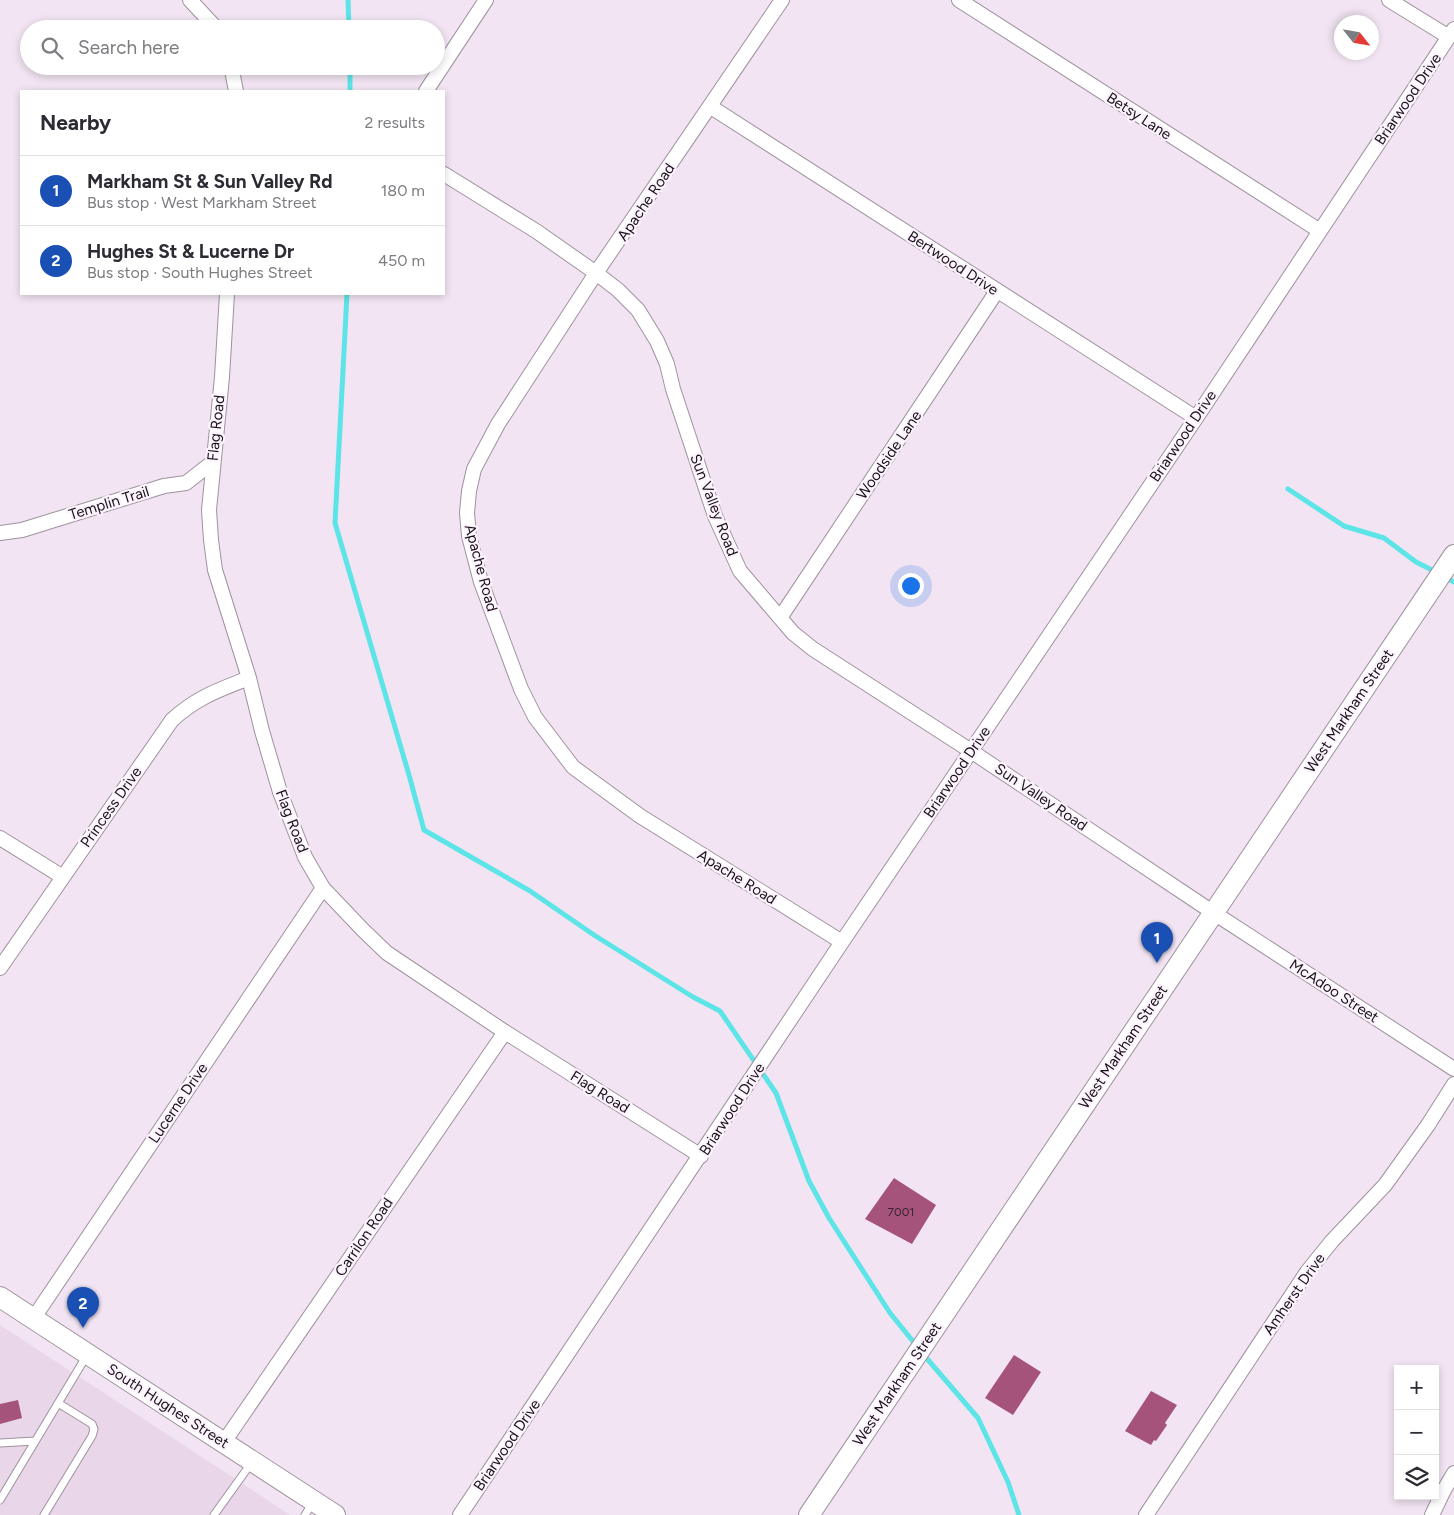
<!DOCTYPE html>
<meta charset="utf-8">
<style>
:root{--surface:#fff;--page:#f7f7f7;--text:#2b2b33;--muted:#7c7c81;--line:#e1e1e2;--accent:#db2777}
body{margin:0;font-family:Figtree,sans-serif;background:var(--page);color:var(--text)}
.controls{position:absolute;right:15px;bottom:15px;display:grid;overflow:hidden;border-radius:0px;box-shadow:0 2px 8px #0003}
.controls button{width:45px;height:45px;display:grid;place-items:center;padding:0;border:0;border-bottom:1px solid var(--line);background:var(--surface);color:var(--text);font:25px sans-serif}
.compass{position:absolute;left:1334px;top:15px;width:45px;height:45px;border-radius:50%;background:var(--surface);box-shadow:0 2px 8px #0003;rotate:121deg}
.you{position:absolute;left:910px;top:585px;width:18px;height:18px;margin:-12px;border:4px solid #fff;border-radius:50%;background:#1a73e8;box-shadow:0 0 0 8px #1a73e833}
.badge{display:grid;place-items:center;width:32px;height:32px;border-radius:50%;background:var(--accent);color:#fff;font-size:16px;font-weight:700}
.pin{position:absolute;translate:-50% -41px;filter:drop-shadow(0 1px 2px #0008)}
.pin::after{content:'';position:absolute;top:26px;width:18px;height:15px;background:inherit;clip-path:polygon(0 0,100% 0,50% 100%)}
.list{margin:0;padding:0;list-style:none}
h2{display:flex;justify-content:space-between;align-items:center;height:65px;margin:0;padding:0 20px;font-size:21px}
h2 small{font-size:16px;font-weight:400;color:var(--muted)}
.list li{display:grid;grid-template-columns:32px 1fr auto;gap:15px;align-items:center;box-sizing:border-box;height:70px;padding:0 20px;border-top:1px solid var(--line)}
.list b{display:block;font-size:19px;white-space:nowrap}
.list p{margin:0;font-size:16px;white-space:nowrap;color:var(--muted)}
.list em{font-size:16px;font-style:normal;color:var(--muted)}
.icon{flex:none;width:28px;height:28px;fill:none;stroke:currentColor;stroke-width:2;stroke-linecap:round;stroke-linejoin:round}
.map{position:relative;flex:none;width:1454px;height:1515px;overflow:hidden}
.search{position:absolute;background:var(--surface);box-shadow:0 2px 8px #0003;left:20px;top:20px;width:425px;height:55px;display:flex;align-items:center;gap:12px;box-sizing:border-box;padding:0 18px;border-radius:28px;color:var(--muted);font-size:19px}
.panel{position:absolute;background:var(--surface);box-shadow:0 2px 8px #0003;left:20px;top:90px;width:425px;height:205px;border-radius:0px}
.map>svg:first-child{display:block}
.built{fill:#e9d6e9}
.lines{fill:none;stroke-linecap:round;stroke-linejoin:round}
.stream{stroke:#5de4e7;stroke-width:5}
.building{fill:#a5537a}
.lane-casing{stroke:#9e929e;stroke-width:9}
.street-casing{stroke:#9e929e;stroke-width:16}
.secondary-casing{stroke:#9e929e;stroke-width:22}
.lane{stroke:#fff;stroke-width:7}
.street{stroke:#fff;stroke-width:14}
.secondary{stroke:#fff;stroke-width:20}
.labels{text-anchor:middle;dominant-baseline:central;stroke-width:4.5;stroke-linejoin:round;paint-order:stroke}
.number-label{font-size:12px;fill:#3b2330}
.street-label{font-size:15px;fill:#181318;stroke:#fdf3fe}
</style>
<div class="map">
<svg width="1454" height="1515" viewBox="0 0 1454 1515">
<rect width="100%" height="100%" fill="#f2e4f2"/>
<!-- built -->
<path class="built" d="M0,1325L211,1463L290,1515H0Z"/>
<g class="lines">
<!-- stream -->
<path class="stream" d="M348,0L349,29
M350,66V91
M347,294L335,523L409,775L424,830L530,891L594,935L693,997L720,1011L776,1093L809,1181L829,1218L890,1313L916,1345
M1288,489L1344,526L1384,538L1416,562L1436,572
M1443,576L1454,582
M923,1354L978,1418L1008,1482L1019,1515"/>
</g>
<!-- building -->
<path class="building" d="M894,1178L936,1205L912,1244L865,1219Z
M1014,1355L1041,1372L1013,1415L985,1398Z
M1151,1391L1177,1405L1165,1423L1167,1425L1156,1441L1154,1440L1151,1445L1125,1431Z
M18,1400L22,1418L0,1424V1404Z"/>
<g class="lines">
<defs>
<path id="lane" d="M0,1443L35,1441
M0,1500L87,1355
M44,1515L92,1436L94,1429L92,1424L58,1403
M214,1515L252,1462
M305,1515L313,1502"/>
<path id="street" d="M190,0L217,29
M782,0L596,273L498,424L474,469L469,491L467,513L469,536L481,582L521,689L535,717L573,767L640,816L842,942
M959,0L1320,231
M1389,0L1449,37
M231,66L236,91
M426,91L486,0
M711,107L1196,418
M444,174L536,231L596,273L618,290L638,310L657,341L667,364L673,389L715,516L740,571L793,633L813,649L971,751L1214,913L1454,1069
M227,294L222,377L209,510L211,540L215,570L249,678L262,731L280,792L305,857L323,888L363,930L387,953L505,1032L701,1156
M0,533L22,530L164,486L186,483L213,462
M780,618L997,291
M0,838L63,877
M0,968L172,720C197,697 219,690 249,678
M33,1319L323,888
M224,1442L505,1032
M460,1515L842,942L1196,418L1454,29
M1146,1515L1307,1272L1332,1241L1385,1185L1428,1125L1454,1084
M1432,1515L1444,1490L1454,1473"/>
<path id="secondary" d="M0,1297L335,1515
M809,1515L1454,555"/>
</defs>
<!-- lane casing -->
<use href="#lane" class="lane-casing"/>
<!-- street casing -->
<use href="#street" class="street-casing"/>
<!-- secondary casing -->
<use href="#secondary" class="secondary-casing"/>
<!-- lane -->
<use href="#lane" class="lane"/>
<!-- street -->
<use href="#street" class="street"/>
<!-- secondary -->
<use href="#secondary" class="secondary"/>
</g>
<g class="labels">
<!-- number labels -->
<g class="number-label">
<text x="901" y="1212">7001</text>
</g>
<!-- street labels -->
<g class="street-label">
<text transform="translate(1408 99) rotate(-56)">Briarwood Drive</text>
<text transform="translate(1139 116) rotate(33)">Betsy Lane</text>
<text transform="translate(646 202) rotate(-56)">Apache Road</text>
<text transform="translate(953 263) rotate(33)">Bertwood Drive</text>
<text transform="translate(216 428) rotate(-84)">Flag Road</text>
<text transform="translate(1183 436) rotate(-56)">Briarwood Drive</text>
<text transform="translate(889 455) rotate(-56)">Woodside Lane</text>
<text transform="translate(109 503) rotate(-17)">Templin Trail</text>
<text transform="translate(714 505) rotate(69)">Sun Valley Road</text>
<text transform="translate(481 568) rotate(75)">Apache Road</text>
<text transform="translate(1349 711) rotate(-56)">West Markham Street</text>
<text transform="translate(957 772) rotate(-56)">Briarwood Drive</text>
<text transform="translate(1041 797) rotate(34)">Sun Valley Road</text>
<text transform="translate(111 807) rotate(-55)">Princess Drive</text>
<text transform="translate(292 821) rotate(69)">Flag Road</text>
<text transform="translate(737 877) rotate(32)">Apache Road</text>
<text transform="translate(1334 991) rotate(33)">McAdoo Street</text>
<text transform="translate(1123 1047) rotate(-56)">West Markham Street</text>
<text transform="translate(600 1092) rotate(32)">Flag Road</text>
<text transform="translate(178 1103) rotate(-56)">Lucerne Drive</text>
<text transform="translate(732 1109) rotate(-57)">Briarwood Drive</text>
<text transform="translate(364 1237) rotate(-56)">Carrilon Road</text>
<text transform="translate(1294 1294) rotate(-55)">Amherst Drive</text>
<text transform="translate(897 1384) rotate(-56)">West Markham Street</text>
<text transform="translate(168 1406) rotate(33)">South Hughes Street</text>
<text transform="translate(507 1445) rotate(-56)">Briarwood Drive</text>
</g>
</g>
</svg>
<div class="controls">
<button>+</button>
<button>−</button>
<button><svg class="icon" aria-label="layers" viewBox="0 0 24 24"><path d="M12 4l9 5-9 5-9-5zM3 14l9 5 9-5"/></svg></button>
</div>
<svg class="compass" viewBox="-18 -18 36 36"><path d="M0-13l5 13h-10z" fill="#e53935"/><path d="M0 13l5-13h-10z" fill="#7c7c81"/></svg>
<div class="you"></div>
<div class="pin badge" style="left:1157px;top:963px;background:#1a4fb4">1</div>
<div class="pin badge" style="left:83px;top:1328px;background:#1a4fb4">2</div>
<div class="search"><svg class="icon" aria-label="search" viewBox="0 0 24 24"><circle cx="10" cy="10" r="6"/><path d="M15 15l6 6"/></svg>Search here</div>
<section class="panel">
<h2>Nearby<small>2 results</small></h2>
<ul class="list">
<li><span class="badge" style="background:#1a4fb4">1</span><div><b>Markham St &amp; Sun Valley Rd</b><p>Bus stop · West Markham Street</p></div><em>180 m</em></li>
<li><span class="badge" style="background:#1a4fb4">2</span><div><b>Hughes St &amp; Lucerne Dr</b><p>Bus stop · South Hughes Street</p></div><em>450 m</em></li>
</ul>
</section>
</div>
